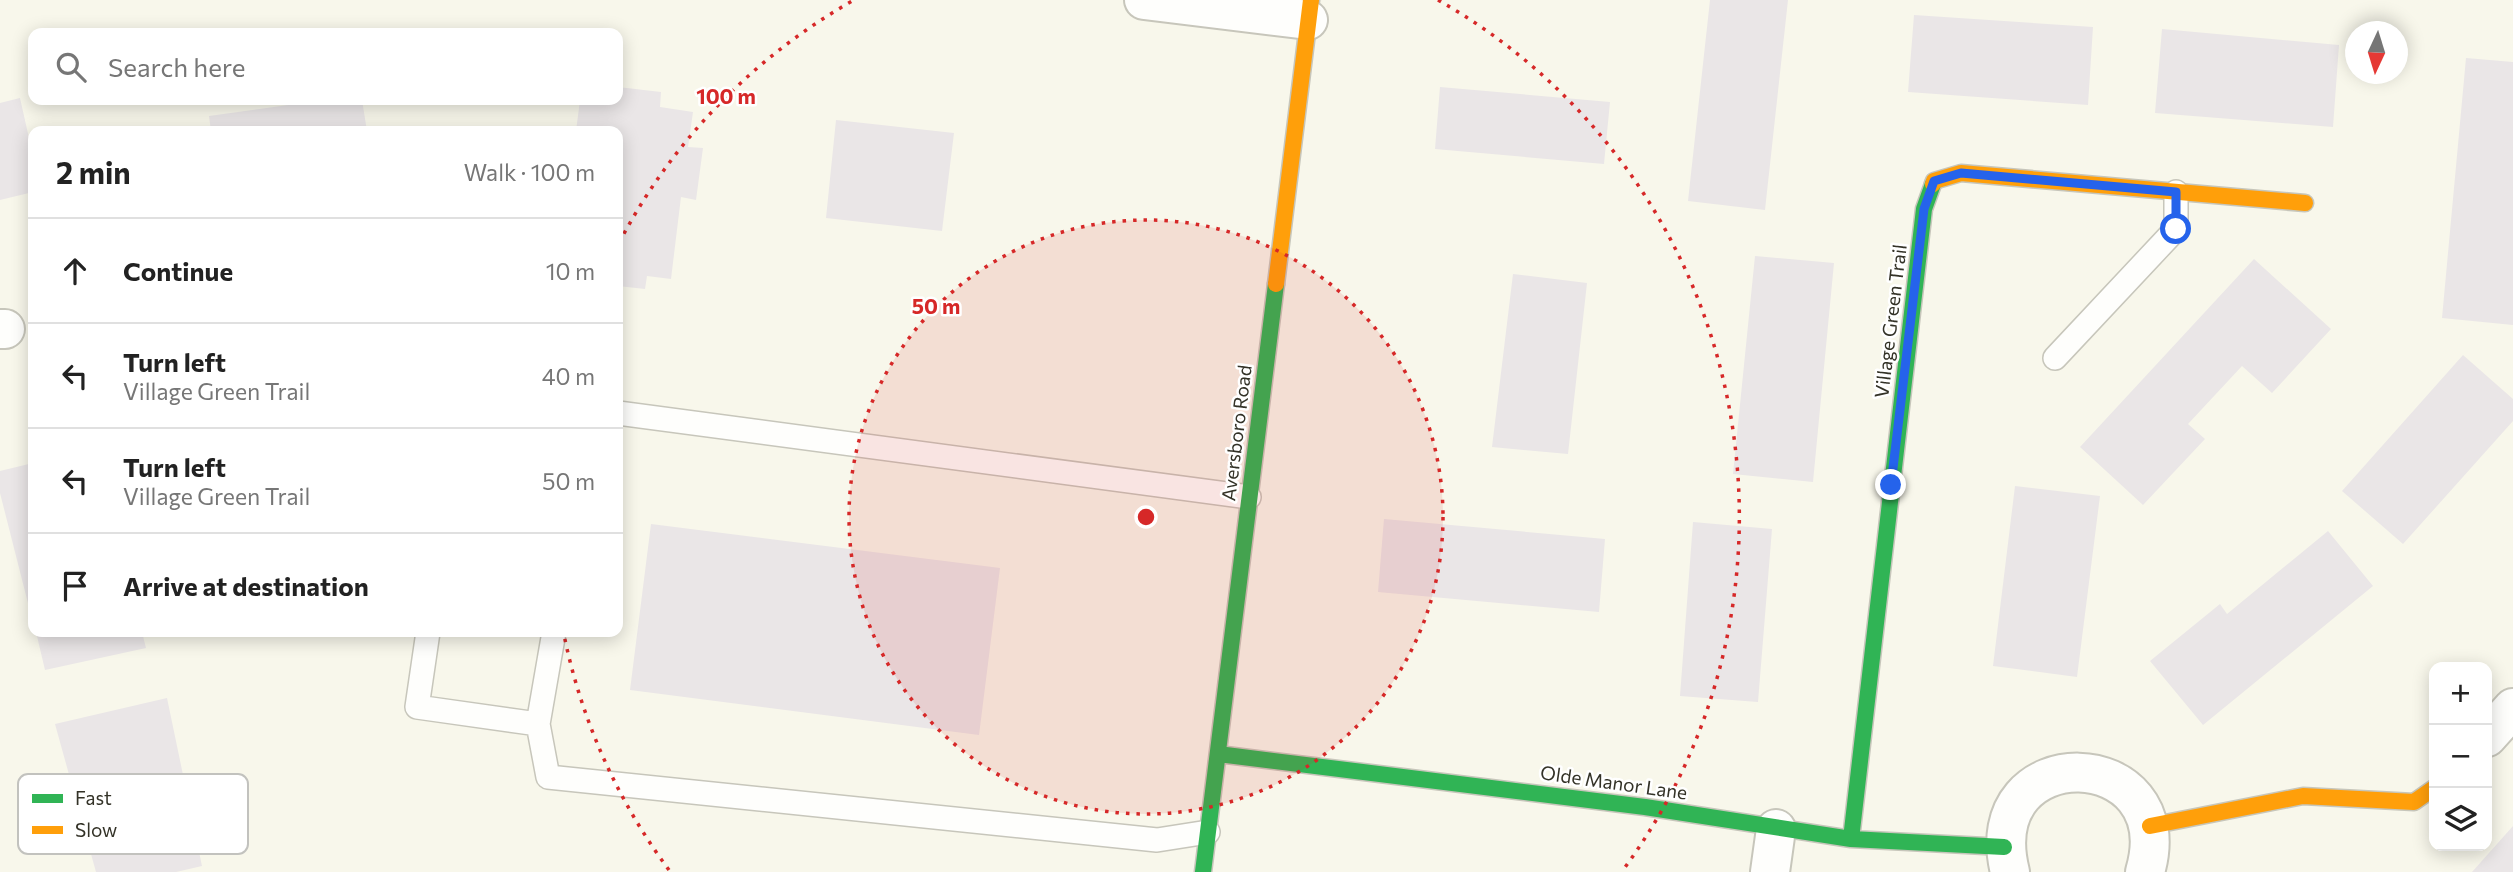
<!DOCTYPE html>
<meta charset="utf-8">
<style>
:root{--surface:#fff;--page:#f6f6f6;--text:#222;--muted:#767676;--line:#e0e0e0}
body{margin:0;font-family:Commissioner,sans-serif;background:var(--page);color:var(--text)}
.controls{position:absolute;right:21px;bottom:21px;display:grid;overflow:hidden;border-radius:14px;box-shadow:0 4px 18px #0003}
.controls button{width:63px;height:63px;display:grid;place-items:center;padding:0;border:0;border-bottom:2px solid var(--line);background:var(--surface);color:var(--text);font:35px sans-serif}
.compass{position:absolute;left:2345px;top:21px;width:63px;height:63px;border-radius:50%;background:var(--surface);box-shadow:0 4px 18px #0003;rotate:184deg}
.stop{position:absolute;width:21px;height:21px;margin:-16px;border:5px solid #2563eb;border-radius:50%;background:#fff}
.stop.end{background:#2563eb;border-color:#fff;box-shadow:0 2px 7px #0008}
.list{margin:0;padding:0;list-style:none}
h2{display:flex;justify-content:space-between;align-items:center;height:91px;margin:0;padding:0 28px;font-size:30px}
h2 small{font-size:23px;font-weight:400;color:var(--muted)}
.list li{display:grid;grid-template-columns:46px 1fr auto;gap:21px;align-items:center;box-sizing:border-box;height:105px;padding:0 28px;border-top:2px solid var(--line)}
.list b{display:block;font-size:26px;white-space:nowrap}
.list p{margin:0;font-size:23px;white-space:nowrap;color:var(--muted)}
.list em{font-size:23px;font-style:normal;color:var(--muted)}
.icon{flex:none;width:38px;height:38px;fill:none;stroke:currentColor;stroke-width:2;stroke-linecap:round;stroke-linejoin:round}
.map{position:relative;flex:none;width:2513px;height:872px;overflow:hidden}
.search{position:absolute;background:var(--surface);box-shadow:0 4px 18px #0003;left:28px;top:28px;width:595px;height:77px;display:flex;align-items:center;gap:18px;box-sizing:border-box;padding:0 24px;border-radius:14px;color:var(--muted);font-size:26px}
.panel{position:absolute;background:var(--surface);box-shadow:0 4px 18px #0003;left:28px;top:126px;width:595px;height:511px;border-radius:14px}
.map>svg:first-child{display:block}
.building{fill:#eae6e7}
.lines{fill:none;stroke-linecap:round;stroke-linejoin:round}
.lane-casing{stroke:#c7c6bb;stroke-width:26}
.street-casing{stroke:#c7c6bb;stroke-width:42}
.fast-casing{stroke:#c7c6bb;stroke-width:19}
.slow-casing{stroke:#c7c6bb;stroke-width:19}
.lane{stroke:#fefefc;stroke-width:23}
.street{stroke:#fefefc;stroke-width:38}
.fast{stroke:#30b455;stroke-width:16}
.slow{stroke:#ff9f0a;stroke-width:16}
.route{stroke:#2563eb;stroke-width:9}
.ring{fill:none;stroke:#d62828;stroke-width:3.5;stroke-dasharray:3.5 7}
.labels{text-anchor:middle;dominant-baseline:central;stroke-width:5;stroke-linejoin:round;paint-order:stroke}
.street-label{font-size:19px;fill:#333227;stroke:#fff}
.key{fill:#fff;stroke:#c2c2be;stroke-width:2}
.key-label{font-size:19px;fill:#333227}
.centre{fill:#d62828;stroke:#fff;stroke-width:3.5}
.ring-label{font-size:21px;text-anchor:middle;font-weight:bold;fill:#d62828;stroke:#fff;stroke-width:5;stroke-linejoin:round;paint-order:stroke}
</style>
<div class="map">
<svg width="2513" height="872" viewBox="0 0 2513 872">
<rect width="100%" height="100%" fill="#f8f7eb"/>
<!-- building -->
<path class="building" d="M1710,0H1788L1765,210L1688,201Z
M1914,15L2093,27L2088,105L1908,92Z
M2162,29L2339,45L2333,127L2155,113Z
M2466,58L2513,62V325L2442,318Z
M618,87L661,92L660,107L693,112L688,147L703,148L696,200L681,197L671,279L647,276L645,289L618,286V131H576L580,100L616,101Z
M1440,87L1610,102L1604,164L1435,149Z
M20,98L33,156V192L0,200V103Z
M324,100H362L367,131H211L209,116Z
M836,120L954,133L942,231L826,218Z
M1755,256L1834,263L1813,482L1733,474Z
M2254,259L2331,329L2272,393L2242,366L2188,424L2205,439L2143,505L2080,447Z
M1513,274L1587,283L1568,454L1492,447Z
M2463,355L2513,399V421L2403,544L2342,491Z
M33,463V619H32L0,493V471Z
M2015,486L2100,496L2077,677L1993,666Z
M1384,519L1605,539L1599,612L1378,592Z
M1693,522L1772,529L1758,702L1680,696Z
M651,524L1000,568L979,735L630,690Z
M2328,531L2373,586L2203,725L2150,661L2220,604L2227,614Z
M36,632H142L146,648L45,670Z
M167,698L202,866L176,872H96L55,724Z
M2513,826V872H2472Z"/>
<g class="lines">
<defs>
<path id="lane" d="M2055,358L2176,229V192
M618,413L1249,497
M428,632L417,707L538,724
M554,632L538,724L548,777L1157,840L1208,832"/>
<path id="street" d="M1144,0L1308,20
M0,329H5
M2487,737L2513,708
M1770,872L1776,829
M2010,872C1976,736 2183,743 2145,872"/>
<path id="fast" d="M1218,754L1645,807L1851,839L2004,847
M1851,839L1924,209L1933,184
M1203,872L1276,284"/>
<path id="slow" d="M1933,184L1934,181L1961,173L2305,203
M1276,284L1311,0
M2150,826L2303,796L2414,802L2434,788"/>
</defs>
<!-- lane casing -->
<use href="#lane" class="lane-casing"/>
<!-- street casing -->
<use href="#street" class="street-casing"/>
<!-- fast casing -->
<use href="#fast" class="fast-casing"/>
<!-- slow casing -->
<use href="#slow" class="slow-casing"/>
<!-- lane -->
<use href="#lane" class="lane"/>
<!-- street -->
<use href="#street" class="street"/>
<!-- fast -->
<use href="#fast" class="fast"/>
<!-- slow -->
<use href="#slow" class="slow"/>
</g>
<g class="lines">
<!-- route -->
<path class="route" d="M1891,485L1924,209L1934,181L1961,173L2176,192V229"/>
</g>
<!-- distance rings -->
<circle cx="1146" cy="517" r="297" fill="#d62828" fill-opacity=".12"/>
<g class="ring">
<circle cx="1146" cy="517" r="297"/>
<path d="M669 870A594 594 0 0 1 564 635M619 243A594 594 0 0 1 854 0M1438 0A594 594 0 0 1 1623 870"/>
</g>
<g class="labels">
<!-- street labels -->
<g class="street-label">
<text transform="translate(1890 321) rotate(-83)">Village Green Trail</text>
<text transform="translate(1236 433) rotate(-83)">Aversboro Road</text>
<text transform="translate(1614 782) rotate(8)">Olde Manor Lane</text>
</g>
</g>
<!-- legend -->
<rect x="18" y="774" width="230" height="80" rx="10" class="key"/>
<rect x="32" y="794" width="31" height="9" fill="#30b455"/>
<rect x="32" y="826" width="31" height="8" fill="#ff9f0a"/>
<g class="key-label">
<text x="75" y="805">Fast</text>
<text x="75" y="837">Slow</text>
</g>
<circle cx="1146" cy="517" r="10" class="centre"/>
<g class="ring-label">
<text x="726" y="104">100 m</text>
<text x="936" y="314">50 m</text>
</g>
</svg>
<div class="controls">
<button>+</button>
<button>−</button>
<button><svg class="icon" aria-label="layers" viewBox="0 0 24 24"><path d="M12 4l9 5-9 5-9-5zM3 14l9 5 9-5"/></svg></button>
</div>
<svg class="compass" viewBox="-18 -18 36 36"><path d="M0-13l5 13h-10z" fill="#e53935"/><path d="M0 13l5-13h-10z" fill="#767676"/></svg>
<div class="stop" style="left:2176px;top:229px"></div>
<div class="stop end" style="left:1891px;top:485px"></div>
<div class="search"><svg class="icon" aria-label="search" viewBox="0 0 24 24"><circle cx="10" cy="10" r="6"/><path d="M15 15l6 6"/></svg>Search here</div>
<section class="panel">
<h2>2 min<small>Walk · 100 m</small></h2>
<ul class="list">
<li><svg class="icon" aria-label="ahead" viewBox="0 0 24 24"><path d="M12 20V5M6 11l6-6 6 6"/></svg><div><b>Continue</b></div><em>10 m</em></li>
<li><svg class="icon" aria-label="left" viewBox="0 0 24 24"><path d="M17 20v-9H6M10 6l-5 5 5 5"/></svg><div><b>Turn left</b><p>Village Green Trail</p></div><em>40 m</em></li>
<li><svg class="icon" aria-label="left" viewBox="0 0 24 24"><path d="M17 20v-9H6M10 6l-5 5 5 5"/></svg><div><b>Turn left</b><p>Village Green Trail</p></div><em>50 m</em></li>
<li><svg class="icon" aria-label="arrive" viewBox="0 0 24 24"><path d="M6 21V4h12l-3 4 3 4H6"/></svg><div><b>Arrive at destination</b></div></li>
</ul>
</section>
</div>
